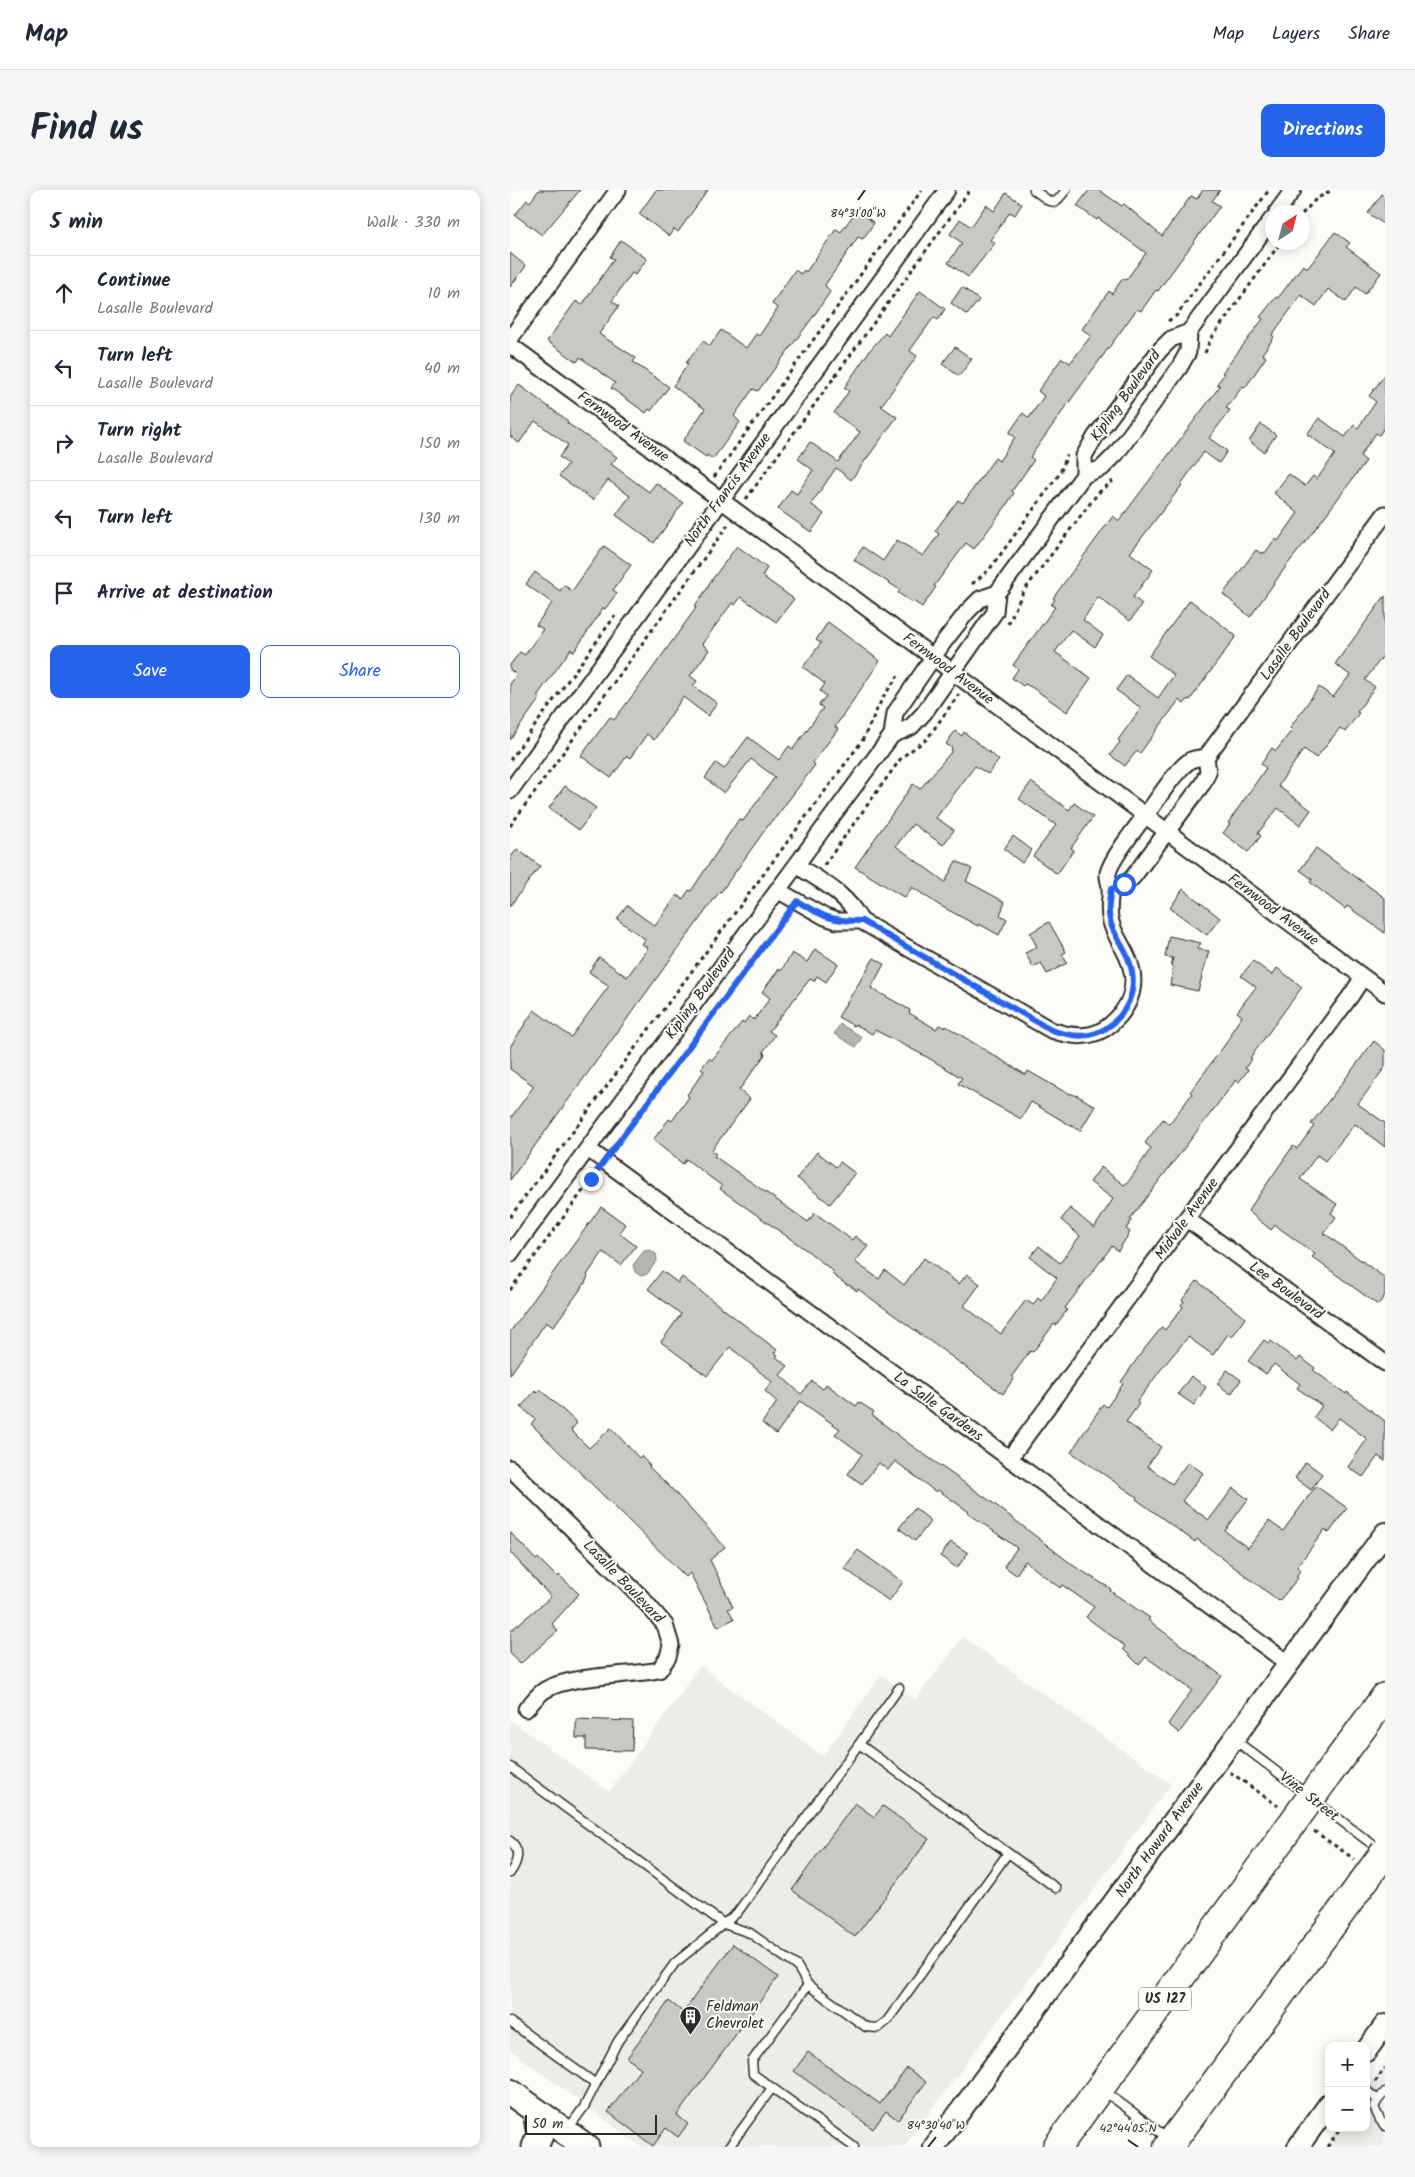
<!DOCTYPE html>
<meta charset="utf-8">
<style>
:root{--surface:#fff;--page:#f6f6f7;--text:#1f2937;--muted:#747a83;--line:#e0e1e3;--accent:#2563eb}
body{margin:0;font-family:Kalam,sans-serif;background:var(--page);color:var(--text)}
.controls{position:absolute;right:15px;bottom:15px;display:grid;overflow:hidden;border-radius:10px;box-shadow:0 2px 12px #0003}
.controls button{width:45px;height:45px;display:grid;place-items:center;padding:0;border:0;border-bottom:1px solid var(--line);background:var(--surface);color:var(--text);font:25px sans-serif}
.compass{position:absolute;left:755px;top:15px;width:45px;height:45px;border-radius:50%;background:var(--surface);box-shadow:0 2px 12px #0003;rotate:36deg}
.scale{position:absolute;left:15px;bottom:12px;width:132px;box-sizing:border-box;padding-left:5px;border:2px solid #2b2b2b;border-top:0;font-size:14px;line-height:18px;white-space:nowrap;color:#2b2b2b;-webkit-text-stroke:4px #fdfcf7;paint-order:stroke}
.stop{position:absolute;width:15px;height:15px;margin:-11px;border:4px solid #2563eb;border-radius:50%;background:#fff}
.stop.end{background:#2563eb;border-color:#fff;box-shadow:0 1px 5px #0008}
.list{margin:0;padding:0;list-style:none}
h2{display:flex;justify-content:space-between;align-items:center;height:65px;margin:0;padding:0 20px;font-size:21px}
h2 small{font-size:16px;font-weight:400;color:var(--muted)}
.list li{display:grid;grid-template-columns:32px 1fr auto;gap:15px;align-items:center;box-sizing:border-box;height:75px;padding:0 20px;border-top:1px solid var(--line)}
.list b{display:block;font-size:19px;white-space:nowrap}
.list p{margin:0;font-size:16px;white-space:nowrap;color:var(--muted)}
.list em{font-size:16px;font-style:normal;color:var(--muted)}
.actions{display:flex;gap:10px;padding:15px 20px}
.actions a{flex:1;padding:11px 0;border:1px solid var(--accent);border-radius:10px;text-align:center;font-size:18px;color:var(--accent)}
.actions .main{background:var(--accent);color:#fff}
.icon{flex:none;width:28px;height:28px;fill:none;stroke:currentColor;stroke-width:2;stroke-linecap:round;stroke-linejoin:round}
.map{position:relative;flex:none;width:875px;height:1957px;overflow:hidden;border-radius:10px}
header{display:flex;align-items:center;gap:30px;box-sizing:border-box;height:70px;padding:0 25px;background:var(--surface);border-bottom:1px solid var(--line)}
header strong{font-size:24px}
nav{display:flex;gap:28px;margin-inline-start:auto;font-size:18px}
.intro{display:flex;align-items:center;justify-content:space-between;box-sizing:border-box;height:120px;padding:0 30px}
h1{margin:0;font-size:35px}
.button{padding:12px 22px;border-radius:10px;background:var(--accent);color:#fff;font-size:18px;font-weight:700}
main{display:flex;gap:30px;padding:0 30px}
aside{flex:1;background:var(--surface);border-radius:10px;box-shadow:0 2px 12px #0003}
.map>svg:first-child{display:block}
.built{fill:#edece8}
.water{fill:#b5b4b1;stroke:#7e7d7b}
.building{fill:#c9c8c4;stroke:#2b2b2b}
.lines{fill:none;stroke-linecap:round;stroke-linejoin:round}
.service-casing{stroke:#2b2b2b;stroke-width:11}
.minor-casing{stroke:#2b2b2b;stroke-width:19}
.tertiary-casing{stroke:#2b2b2b;stroke-width:24}
.primary-casing{stroke:#2b2b2b;stroke-width:29}
.motorway-casing{stroke:#2b2b2b;stroke-width:31}
.path{stroke:#2b2b2b;stroke-width:3;stroke-dasharray:4 4;stroke-linecap:butt}
.service{stroke:#fdfcf7;stroke-width:8}
.minor{stroke:#fdfcf7;stroke-width:15}
.tertiary{stroke:#fdfcf7;stroke-width:20}
.primary{stroke:#fdfcf7;stroke-width:25}
.motorway{stroke:#fdfcf7;stroke-width:28}
.motorway-bridge-casing{stroke:#2b2b2b;stroke-width:31;stroke-linecap:butt}
.motorway-bridge{stroke:#fdfcf7;stroke-width:28}
.route{stroke:#2563eb;stroke-width:6}
.ticks{fill:none;stroke:#2b2b2b;stroke-width:2}
.labels{text-anchor:middle;dominant-baseline:central;stroke-width:4;stroke-linejoin:round;paint-order:stroke}
.shield{fill:#fdfcf7;stroke:#6a6a68;stroke-width:1}
.shield-label{font-size:14px;font-weight:bold;fill:#2b2b2b}
.street-label{font-size:15px;fill:#2b2b2b;stroke:#fdfcf7}
.poi-label{font-size:15px;fill:#2b2b2b;stroke:#fdfcf7;text-anchor:start}
.ticks-label{font-size:12px;text-anchor:middle;fill:#2b2b2b;stroke:#fdfcf7;stroke-width:4;stroke-linejoin:round;paint-order:stroke}
</style>
<header>
<strong>Map</strong>
<nav><a>Map</a><a>Layers</a><a>Share</a></nav>
</header>
<div class="intro"><h1>Find us</h1><a class="button">Directions</a></div>
<main>
<aside>
<h2>5 min<small>Walk · 330 m</small></h2>
<ul class="list">
<li><svg class="icon" aria-label="ahead" viewBox="0 0 24 24"><path d="M12 20V5M6 11l6-6 6 6"/></svg><div><b>Continue</b><p>Lasalle Boulevard</p></div><em>10 m</em></li>
<li><svg class="icon" aria-label="left" viewBox="0 0 24 24"><path d="M17 20v-9H6M10 6l-5 5 5 5"/></svg><div><b>Turn left</b><p>Lasalle Boulevard</p></div><em>40 m</em></li>
<li><svg class="icon" aria-label="right" viewBox="0 0 24 24"><path d="M7 20v-9h11M14 6l5 5-5 5"/></svg><div><b>Turn right</b><p>Lasalle Boulevard</p></div><em>150 m</em></li>
<li><svg class="icon" aria-label="left" viewBox="0 0 24 24"><path d="M17 20v-9H6M10 6l-5 5 5 5"/></svg><div><b>Turn left</b></div><em>130 m</em></li>
<li><svg class="icon" aria-label="arrive" viewBox="0 0 24 24"><path d="M6 21V4h12l-3 4 3 4H6"/></svg><div><b>Arrive at destination</b></div></li>
</ul>
<div class="actions"><a class="main">Save</a><a>Share</a></div>
</aside>
<div class="map">
<svg width="875" height="1957" viewBox="0 0 875 1957">
<rect width="100%" height="100%" fill="#fdfcf7"/>
<filter id="ink" filterUnits="userSpaceOnUse"><feTurbulence type="fractalNoise" baseFrequency=".02" numOctaves="2"/><feDisplacementMap in="SourceGraphic" scale="10" xChannelSelector="R" yChannelSelector="G"/><feConvolveMatrix kernelMatrix="1 2 1 2 8 2 1 2 1" color-interpolation-filters="sRGB"/></filter>
<g filter="url(#ink)">
<!-- built -->
<path class="built" d="M453,1447L661,1594L519,1789L394,1957H132L0,1860V1530L99,1602L190,1476L313,1566L371,1485L405,1510Z
M875,1873V1957H814L828,1938H856V1899Z"/>
<!-- water -->
<path class="water" d="M330,834L352,847L346,857L324,844Z
M140,1060L146,1064L147,1071L137,1084L131,1086L125,1082L123,1075L134,1061Z"/>
<!-- building -->
<path class="building" d="M29,0H70L32,45L5,25L17,10L20,12Z
M146,0H198L168,42L164,39L159,46L129,24Z
M579,0H589L612,16L614,14L652,46L681,6L687,9L693,0H710L702,11L710,16L648,101L646,100L631,121L627,119L557,215L520,267L524,270L502,301L504,303L496,316L464,359L456,353L424,396L426,397L412,417L403,411L402,412L388,403L390,400L344,370L353,357L373,371L387,350L413,366L429,344L425,341L448,310L453,313L485,268L489,271L505,247L499,243L513,223L519,228L534,206L528,201L552,168L560,173L581,146L572,139L599,101L602,104L613,88L616,90L636,63L588,28L587,30L567,16Z
M875,0V35L858,23Z
M496,3L512,14L505,25L500,22L480,50L485,53L458,87L438,73L452,53L440,44L450,29L461,37L476,15L484,21Z
M347,20L364,33L353,49L348,47L315,95L320,102L303,127L248,201L243,199L224,226L230,232L203,269L197,265L196,267L173,251L195,219L163,196L178,174L176,173L193,151L200,156L211,140L236,158L246,144L249,146L268,118L262,114L285,80L291,84L294,80L296,82L326,39L331,42Z
M825,42L840,53L836,57L871,83L855,104L846,97L836,112L818,99L806,116L791,105L762,145L764,147L752,164L756,167L735,198L733,196L716,218L720,220L699,248L717,261L709,273L694,262L671,294L672,295L620,363L643,380L623,407L632,414L620,431L588,407L573,430L593,445L585,457L561,440L545,462L581,488L557,522L523,498L515,494L513,496L502,488L508,479L503,475L545,417L541,415L545,409L543,408L603,326L609,331L710,196L707,194L714,184L712,183L753,129L750,127L766,107L768,108L793,75L798,78Z
M111,50L137,69L125,85L122,83L102,111L109,116L89,144L126,168L123,172L159,197L141,221L139,219L136,223L101,198L105,193L70,167L67,172L37,151L66,111L72,115L104,69L100,67Z
M0,63L16,76L0,97Z
M452,97L469,110L457,125L441,113Z
M410,101L435,119L428,130L424,127L401,159L400,161L407,166L371,216L387,227L341,290L326,278L301,314L314,324L301,342L268,319L281,300L287,304L303,280L288,269L300,252L328,272L350,242L324,223L339,201L334,198L360,160L375,143L378,146Z
M445,157L462,169L449,186L432,174Z
M875,185V237L869,245L866,243L850,266L856,271L800,346L777,375L740,427L713,404L746,360L752,364L753,362L755,363L765,349L768,351L788,323L764,303L779,284L795,296L803,286L807,289L825,264L797,244L809,228L835,247L844,235L848,238L866,212L859,206Z
M9,195L58,231L57,233L107,267L101,274L139,302L146,293L173,313L144,353L106,325L120,306L98,290L83,310L49,286L58,274L49,267L58,255L25,231L9,253L0,246V207Z
M751,234L766,245L754,262L739,251Z
M94,356L121,375L103,400L107,403L95,419L93,418L64,462L61,459L27,506L30,508L0,550V494L7,485L0,480V475L10,462L15,465L33,439L26,435L42,413L16,394L25,382L50,401L54,395L62,401Z
M227,356L257,378L252,386L284,409L266,432L231,407L225,415L222,413L192,454L199,460L180,486L187,491L183,496L207,513L198,526L173,507L144,550L137,544L120,568L117,566L101,588L71,566L100,527L104,530L135,489L186,418L184,417L199,396L198,395Z
M875,406V463L855,490L865,497L847,522L849,523L835,542L830,538L806,568L794,559L768,596L801,620L790,635L768,618L748,643L751,646L738,662L713,643L720,634L718,633L756,578L751,574L762,558L766,561L782,540L780,538L784,532L809,497L823,507L840,485L825,474Z
M680,410L726,446L680,510L678,509L674,514L669,510L630,563L628,561L625,563L615,576L600,565L610,552L608,550L631,518L606,500L617,485L648,508L664,485L639,466Z
M318,432L370,471L325,537L328,539L303,573L305,575L263,631L262,630L211,702L210,701L0,990V929L24,896L0,879V857L24,820L61,847L99,796L79,782L89,767L117,787L138,758L132,754L135,749L107,729L117,716L145,736L167,705L173,709L179,700L181,701L229,629L233,631L265,587L241,569L214,603L195,588L206,573L214,579L238,547L269,570L279,556L283,559L313,518L309,515L316,506L310,501L315,494L293,477L311,453L306,450Z
M445,541L452,546L454,542L489,570L478,584L465,576L426,628L444,640L433,655L403,634L386,656L435,692L446,671L462,679L456,691L495,712L490,725L497,729L489,745L469,734L468,736L429,715L402,697L395,708L345,677L403,594L410,599L441,562L442,558L436,554Z
M521,592L559,620L564,613L583,627L561,658L564,660L547,684L523,666L546,635L509,609Z
M55,596L86,618L69,640L39,618Z
M503,646L522,660L512,673L494,659Z
M806,658L875,708V743L837,716L835,719L800,692L802,689L790,680Z
M7,659L30,676L0,716V668Z
M673,699L710,728L697,745L660,718Z
M539,732L556,762L552,764L557,773L537,784L531,773L523,777L515,763L527,757L520,743Z
M659,746L691,753L687,759L699,761L688,801L660,795L663,777L661,776L663,768L655,767Z
M305,759L328,774L316,792L307,786L304,791L300,789L259,841L265,845L253,862L255,864L254,866L229,900L240,909L201,961L206,964L204,966L298,1032L305,1023L342,1050L345,1046L358,1056L345,1072L369,1089L375,1080L394,1095L414,1068L449,1094L457,1084L470,1094L454,1116L491,1144L516,1110L523,1115L528,1108L531,1111L547,1088L520,1067L529,1056L550,1073L570,1046L551,1030L560,1018L584,1038L603,1009L580,992L591,977L614,995L619,991L641,958L635,953L653,929L659,934L682,904L680,902L722,845L720,844L732,826L727,822L746,797L731,786L743,771L762,785L767,778L792,797L740,868L742,869L735,878L738,880L729,892L726,890L620,1029L622,1030L616,1039L620,1042L608,1061L602,1056L555,1118L557,1120L546,1135L544,1134L523,1162L520,1161L502,1186L504,1188L493,1204L348,1099L347,1101L339,1095L338,1096L322,1084L324,1082L299,1062L210,999L212,996L176,969L173,974L143,950L159,929L162,931L179,907L177,905L194,881L191,879L199,868L202,870L232,832L234,833L239,826L244,830L260,808L252,802L269,779L271,781L282,763L297,772Z
M364,768L374,774L361,798L400,820L399,823L426,839L429,835L435,838L436,836L516,885L518,881L555,902L568,906L585,916L570,941L521,912L511,929L448,894L452,888L415,866L365,840L362,844L345,834L344,836L328,827Z
M864,851L875,860V877L848,914L875,933V957L845,934L815,971L807,965L790,989L827,1014L821,1023L826,1027L814,1043L875,1088V1105L868,1115L802,1067L805,1064L765,1035L761,1040L738,1021L783,956L787,959L804,936L801,934Z
M307,962L326,977L330,972L345,983L320,1014L287,988Z
M91,1017L115,1034L109,1043L126,1056L111,1075L93,1062L77,1085L78,1086L75,1093L43,1137L36,1132L0,1185V1142Z
M152,1081L168,1093L172,1087L267,1160L264,1163L268,1165L266,1167L278,1176L270,1185L291,1204L302,1191L313,1199L316,1194L346,1216L349,1212L364,1222L362,1225L398,1253L483,1313L564,1376L601,1399L600,1401L640,1428L638,1430L712,1486L669,1543L658,1534L682,1500L636,1467L629,1475L613,1459L615,1456L576,1427L584,1417L552,1395L550,1398L515,1371L506,1385L494,1376L507,1358L458,1323L459,1322L428,1300L426,1302L385,1271L378,1280L369,1273L352,1294L338,1284L352,1264L325,1244L330,1239L290,1211L266,1244L252,1233L267,1212L255,1201L262,1192L220,1157L197,1186L151,1152L171,1124L138,1099Z
M687,1091L735,1128L722,1147L718,1144L703,1165L678,1147L652,1178L627,1212L629,1214L616,1232L651,1257L637,1276L662,1294L678,1272L693,1283L672,1311L699,1330L723,1298L738,1309L715,1341L738,1358L759,1331L773,1341L806,1296L837,1318L819,1343L815,1339L787,1377L791,1380L786,1386L788,1388L769,1411L687,1349L685,1352L626,1309L627,1307L561,1262L593,1214L597,1217L613,1194L611,1192L632,1162L652,1137L655,1140L673,1117L671,1115L674,1111L672,1110Z
M754,1150L759,1154L761,1151L787,1171L790,1167L805,1178L803,1180L836,1204L837,1202L875,1231V1271L868,1266L853,1287L838,1277L857,1249L829,1228L820,1240L804,1227L812,1216L787,1198L790,1194L764,1174L756,1184L738,1171Z
M717,1180L731,1190L721,1204L707,1194Z
M681,1186L696,1197L684,1215L668,1204Z
M30,1199L67,1233L61,1240L79,1258L101,1238L129,1268L131,1266L140,1276L139,1277L160,1297L215,1357L200,1370L223,1417L218,1419L224,1429L208,1437L180,1383L176,1387L21,1234L25,1229L11,1217L25,1201L27,1203Z
M796,1272L812,1284L801,1300L785,1288Z
M405,1318L421,1331L405,1351L389,1338Z
M0,1342L26,1370L28,1368L47,1387L49,1385L69,1404L42,1434L48,1441L10,1474L0,1463V1441L41,1407L0,1362Z
M441,1352L458,1363L447,1378L430,1366Z
M348,1360L393,1392L379,1411L334,1378Z
M66,1529L123,1531L122,1561L76,1560V1548H66Z
M345,1613L364,1627L373,1616L419,1649L345,1747L282,1700Z
M223,1754L268,1787L167,1925L178,1934L168,1947L156,1938L143,1956L98,1922L131,1878L117,1868L159,1811L173,1822Z
M298,1862L370,1914L397,1878L416,1892L388,1930L376,1921L363,1939L284,1881Z"/>
<g class="lines">
<defs>
<path id="service" d="M524,0L539,11L546,12L556,0
M389,1498L349,1554L546,1698
M725,1550L871,1661
M0,1577L214,1734L240,1743L287,1776L298,1795L356,1837L368,1838L377,1831L498,1663
M0,1651C12,1660 7,1673 0,1683
M298,1795L242,1871L243,1884L344,1957
M0,1832L86,1894
M856,1900L868,1910L875,1902
M594,1901L659,1949
M868,1910L864,1917L870,1930L875,1936
M58,1939L74,1917L108,1851L165,1773L227,1723L349,1554
M219,1957L262,1898"/>
<path id="minor" d="M767,22L783,0
M0,149L108,0
M0,155C294,369 583,588 875,803
M574,285V266L585,247L649,161L661,149L679,142L762,29
M382,545L401,537L414,523L485,422L487,403L574,285L592,278L606,264L669,178L678,162L679,142
M0,601L437,0
M286,675C312,692 336,703 351,731
M601,699L614,695L623,687L693,593L698,582L696,567
M267,700L315,727L327,731H351L541,840C562,847 583,850 601,834C622,816 629,792 617,766C612,755 604,744 601,732C597,719 601,710 600,698C600,693 597,688 598,683C602,666 633,629 644,614C652,602 669,577 681,570C685,568 692,568 696,567L875,324
M78,959L779,1474
M677,1029L875,1173
M0,1064L382,545L385,523L433,453L457,422L470,409L487,403
M499,1269L842,804L853,787
M0,1278L131,1407L155,1435L161,1455L158,1467L149,1480C118,1486 60,1485 35,1500C28,1504 22,1513 16,1519"/>
<path id="tertiary" d="M856,1861L875,1835
M424,1957L875,1343
M788,1957L819,1914"/>
<path id="primary" d="M0,1902L76,1957
M25,1957L30,1945L26,1921"/>
<path id="motorway" d="M821,1580L875,1507
M547,1957L763,1660
M658,1957L837,1714"/>
</defs>
<!-- service casing -->
<use href="#service" class="service-casing"/>
<!-- minor casing -->
<use href="#minor" class="minor-casing"/>
<!-- tertiary casing -->
<use href="#tertiary" class="tertiary-casing"/>
<!-- primary casing -->
<use href="#primary" class="primary-casing"/>
<!-- motorway casing -->
<use href="#motorway" class="motorway-casing"/>
<!-- path -->
<path class="path" d="M792,24L806,9L822,0
M658,131L666,126L759,0
M695,163L700,150L771,52
M204,287L412,0
M236,309L460,0
M462,394L479,380L550,283L557,265
M498,434L513,402L588,303L603,291
M0,570L105,426
M0,636L218,335
M314,675L392,567L417,549L449,504
M103,960L278,724
M0,1027L352,551L373,507L388,486
M0,1100L86,983
M720,1582L768,1616
M804,1641L844,1669
M865,1892L875,1878
M817,1957L831,1938"/>
<!-- service -->
<use href="#service" class="service"/>
<!-- minor -->
<use href="#minor" class="minor"/>
<!-- tertiary -->
<use href="#tertiary" class="tertiary"/>
<!-- primary -->
<use href="#primary" class="primary"/>
<!-- motorway -->
<use href="#motorway" class="motorway"/>
<defs>
<path id="motorway-bridge" d="M763,1660L821,1580
M837,1714L875,1662"/>
</defs>
<!-- motorway-bridge casing -->
<use href="#motorway-bridge" class="motorway-bridge-casing"/>
<!-- motorway-bridge -->
<use href="#motorway-bridge" class="motorway-bridge"/>
</g>
</g>
<g class="lines" filter="url(#ink)">
<!-- route -->
<path class="route" d="M81,989L287,711C314,727 320,731 352,731L541,840C563,847 583,850 602,834C622,816 628,793 618,768C613,756 605,746 601,734C597,722 599,711 601,699L614,694"/>
</g>
<!-- ticks -->
<path class="ticks" d="M348,10L355,0M618,1950L628,1957M418,1957L426,1947"/>
<!-- icons -->
<defs>
<symbol id="building-pin" viewBox="-11 -11 22 30"><path d="M0 17L-7.5 6A9.5 9.5 0 1 1 7.5 6Z" fill="#2b2b2b" stroke="#fdfcf7"/><path d="M-4-6H4V6H1V3H-1V6H-4ZM-2.5-4.3h1.7v1.8h-1.7ZM.8-4.3h1.7v1.8H.8ZM-2.5-1h1.7V.8h-1.7ZM.8-1h1.7V.8H.8Z" fill="#fff"/></symbol>
</defs>
<g fill-rule="evenodd">
<use href="#building-pin" x="168" y="1814" width="25" height="34"/>
</g>
<g class="labels">
<!-- shield labels -->
<rect class="shield" x="629" y="1797.5" width="52" height="23" rx="4"/>
<g class="shield-label">
<text x="655" y="1809">US 127</text>
</g>
<!-- street labels -->
<g class="street-label">
<text transform="translate(616 206) rotate(-54)">Kipling Boulevard</text>
<text transform="translate(113 237) rotate(36)">Fernwood Avenue</text>
<text transform="translate(218 300) rotate(-54)">North Francis Avenue</text>
<text transform="translate(786 445) rotate(-54)">Lasalle Boulevard</text>
<text transform="translate(438 479) rotate(37)">Fernwood Avenue</text>
<text transform="translate(763 720) rotate(37)">Fernwood Avenue</text>
<text transform="translate(191 804) rotate(-54)">Kipling Boulevard</text>
<text transform="translate(677 1029) rotate(-54)">Midvale Avenue</text>
<text transform="translate(776 1101) rotate(36)">Lee Boulevard</text>
<text transform="translate(428 1217) rotate(36)">La Salle Gardens</text>
<text transform="translate(113 1392) rotate(46)">Lasalle Boulevard</text>
<text transform="translate(799 1607) rotate(38)">Vine Street</text>
<text transform="translate(650 1650) rotate(-54)">North Howard Avenue</text>
</g>
<!-- poi labels -->
<g class="poi-label">
<text x="196" y="1817">Feldman<tspan x="196" dy="17">Chevrolet</tspan></text>
</g>
</g>
<g class="ticks-label">
<text x="348" y="27">84°31'00"W</text>
<text x="426" y="1939">84°30'40"W</text>
<text x="618" y="1942">42°44'05"N</text>
</g>
</svg>
<div class="controls">
<button>+</button>
<button>−</button>
</div>
<svg class="compass" viewBox="-18 -18 36 36"><path d="M0-13l5 13h-10z" fill="#e53935"/><path d="M0 13l5-13h-10z" fill="#747a83"/></svg>
<div class="scale">50 m</div>
<div class="stop" style="left:614px;top:694px"></div>
<div class="stop end" style="left:81px;top:989px"></div>
</div>
</main>
